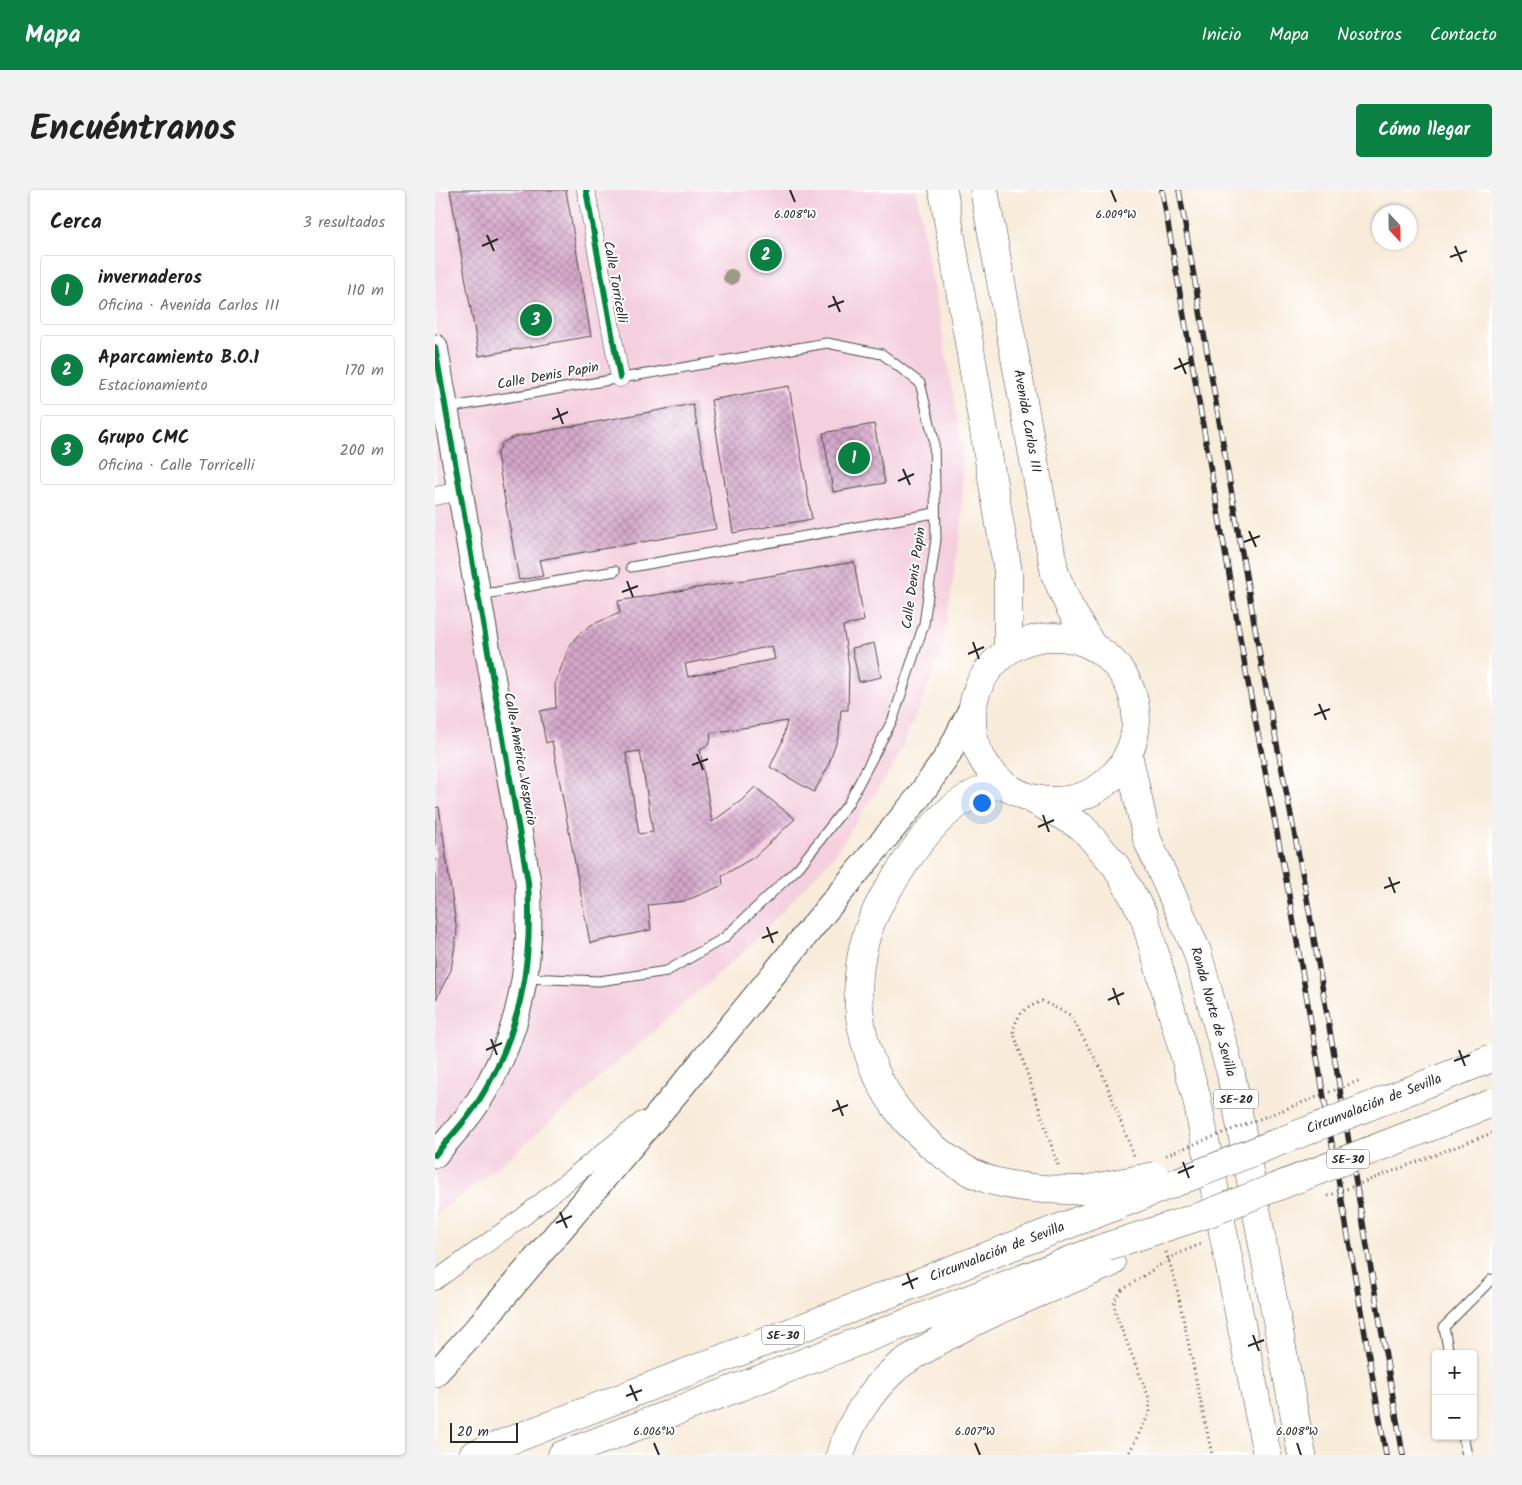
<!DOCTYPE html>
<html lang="es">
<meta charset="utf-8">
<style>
:root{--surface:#fff;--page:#f2f2f2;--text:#222;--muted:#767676;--line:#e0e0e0;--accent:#0b8043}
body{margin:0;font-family:Kalam,sans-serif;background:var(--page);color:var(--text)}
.controls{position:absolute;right:15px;bottom:15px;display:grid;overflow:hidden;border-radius:5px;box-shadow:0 1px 4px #0004}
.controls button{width:45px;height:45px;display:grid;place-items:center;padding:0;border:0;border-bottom:1px solid var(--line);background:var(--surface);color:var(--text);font:25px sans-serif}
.compass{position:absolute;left:937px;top:15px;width:45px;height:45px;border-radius:50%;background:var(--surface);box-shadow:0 1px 4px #0004;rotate:158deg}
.scale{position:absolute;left:15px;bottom:12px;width:68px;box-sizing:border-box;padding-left:5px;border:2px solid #2b2b2b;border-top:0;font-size:14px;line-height:18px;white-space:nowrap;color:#2b2b2b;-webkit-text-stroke:4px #fff;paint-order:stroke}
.you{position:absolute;left:546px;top:612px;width:18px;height:18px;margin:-12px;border:4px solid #fff;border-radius:50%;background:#1a73e8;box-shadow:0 0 0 8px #1a73e833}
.badge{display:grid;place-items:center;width:32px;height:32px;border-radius:50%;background:var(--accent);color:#fff;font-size:16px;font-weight:700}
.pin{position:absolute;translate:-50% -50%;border:2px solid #fff;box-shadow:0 1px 5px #0006}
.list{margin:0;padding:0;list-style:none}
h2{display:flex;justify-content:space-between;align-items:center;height:65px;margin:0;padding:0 20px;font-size:21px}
h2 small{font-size:16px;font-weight:400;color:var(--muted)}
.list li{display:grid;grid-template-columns:32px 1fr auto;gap:15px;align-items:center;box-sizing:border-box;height:70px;margin:0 10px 10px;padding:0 10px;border:1px solid var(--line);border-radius:5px}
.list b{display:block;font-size:19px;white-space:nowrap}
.list p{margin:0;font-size:16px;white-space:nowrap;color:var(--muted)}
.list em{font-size:16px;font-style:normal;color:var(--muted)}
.map{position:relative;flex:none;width:1057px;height:1265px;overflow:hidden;border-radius:5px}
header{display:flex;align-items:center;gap:30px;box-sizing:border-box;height:70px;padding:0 25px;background:var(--accent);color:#fff}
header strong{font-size:24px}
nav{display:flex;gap:28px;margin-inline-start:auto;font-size:18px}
.intro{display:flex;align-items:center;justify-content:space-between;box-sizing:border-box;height:120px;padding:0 30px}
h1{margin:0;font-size:35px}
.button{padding:12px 22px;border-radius:5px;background:var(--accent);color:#fff;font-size:18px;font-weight:700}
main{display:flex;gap:30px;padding:0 30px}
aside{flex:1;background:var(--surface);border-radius:5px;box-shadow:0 1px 4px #0004}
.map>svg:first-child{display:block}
.built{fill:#f4cfde}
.building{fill:url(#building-cross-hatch);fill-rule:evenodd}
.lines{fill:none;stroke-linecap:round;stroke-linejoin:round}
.lane-casing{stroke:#4a4845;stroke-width:11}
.street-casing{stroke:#4a4845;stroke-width:19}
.secondary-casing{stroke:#4a4845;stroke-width:27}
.primary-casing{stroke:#4a4845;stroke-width:29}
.highway-casing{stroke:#4a4845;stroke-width:29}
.path{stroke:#4a4845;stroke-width:3;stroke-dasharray:1 4;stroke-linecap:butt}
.lane{stroke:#fff;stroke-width:9}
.street{stroke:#fff;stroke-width:18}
.secondary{stroke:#fff;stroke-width:25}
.primary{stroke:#fff;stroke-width:28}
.highway{stroke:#fff;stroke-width:28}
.rail-casing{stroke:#2b2b2b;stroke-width:5.5}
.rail{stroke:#fff;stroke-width:4;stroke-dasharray:11;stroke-linecap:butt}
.highway-bridge-casing{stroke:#4a4845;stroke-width:29;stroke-linecap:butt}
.path-bridge{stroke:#4a4845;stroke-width:3;stroke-dasharray:1 4;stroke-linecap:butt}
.highway-bridge{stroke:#fff;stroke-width:28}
.cycleway-casing{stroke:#fff;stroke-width:9}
.cycleway{stroke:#00873e;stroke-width:6}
.tree{fill:#9c9b85}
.ticks{fill:none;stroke:#2b2b2b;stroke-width:2}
.labels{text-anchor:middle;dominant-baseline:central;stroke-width:4;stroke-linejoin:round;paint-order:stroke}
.shield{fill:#fff;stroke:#6b6b6b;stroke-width:1}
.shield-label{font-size:12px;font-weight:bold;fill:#2b2b2b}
.street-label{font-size:14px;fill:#2b2b2b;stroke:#fff}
.ticks-label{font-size:12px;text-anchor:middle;fill:#2b2b2b;stroke:#fff;stroke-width:4;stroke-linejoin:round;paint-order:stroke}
</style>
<header>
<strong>Mapa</strong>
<nav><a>Inicio</a><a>Mapa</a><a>Nosotros</a><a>Contacto</a></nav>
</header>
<div class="intro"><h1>Encuéntranos</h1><a class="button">Cómo llegar</a></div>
<main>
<aside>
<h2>Cerca<small>3 resultados</small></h2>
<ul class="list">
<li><span class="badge">1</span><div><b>invernaderos</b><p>Oficina · Avenida Carlos III</p></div><em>110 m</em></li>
<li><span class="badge">2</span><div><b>Aparcamiento B.O.1</b><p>Estacionamiento</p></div><em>170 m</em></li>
<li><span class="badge">3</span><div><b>Grupo CMC</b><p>Oficina · Calle Torricelli</p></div><em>200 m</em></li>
</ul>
</aside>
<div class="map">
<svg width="1057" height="1265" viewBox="0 0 1057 1265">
<defs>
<pattern id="building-cross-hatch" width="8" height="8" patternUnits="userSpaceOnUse" patternTransform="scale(1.25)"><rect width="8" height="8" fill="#d5a7ca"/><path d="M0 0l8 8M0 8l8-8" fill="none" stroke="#ad88a4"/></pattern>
</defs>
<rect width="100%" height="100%" fill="#fff"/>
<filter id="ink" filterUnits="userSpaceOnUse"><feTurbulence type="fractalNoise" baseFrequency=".02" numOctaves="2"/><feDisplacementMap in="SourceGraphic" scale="10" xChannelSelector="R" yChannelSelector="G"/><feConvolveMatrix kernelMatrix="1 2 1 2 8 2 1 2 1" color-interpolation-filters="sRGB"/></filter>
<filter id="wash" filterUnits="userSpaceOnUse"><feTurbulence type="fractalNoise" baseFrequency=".0096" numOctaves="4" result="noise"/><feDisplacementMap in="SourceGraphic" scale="20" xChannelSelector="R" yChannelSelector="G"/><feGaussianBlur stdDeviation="1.12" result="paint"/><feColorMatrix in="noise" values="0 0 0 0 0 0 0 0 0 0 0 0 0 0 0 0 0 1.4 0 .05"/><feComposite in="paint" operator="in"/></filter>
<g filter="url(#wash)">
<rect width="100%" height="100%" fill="#f8ebd9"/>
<!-- built -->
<path class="built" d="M0,0H481L528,259L527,334L506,465L462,570L400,664L316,755L79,964L0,1026Z"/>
<g id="blocks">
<!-- building -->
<path class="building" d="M15,0H131L156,146L44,166Z
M354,196L377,329L298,343L276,210Z
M258,214L281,339L104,370L108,386L84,390L62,265L67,253L79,247Z
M439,234L450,293L398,302L388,243Z
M419,372L429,431L408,436L414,477L413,520H406L404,545L392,579L379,602L335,577L347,552L352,531L275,543L276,549L273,555L265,559L277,632L307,610L320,597L360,629L319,667L287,686L288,695L250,711L213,715L216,740L155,753L117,551L111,553L105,521L121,518L120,494L134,457L142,446L156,435L185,423L183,411ZM337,456L340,469L253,487L250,474ZM205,561L218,642L204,644L191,563Z
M439,453L446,487L424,492L417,458Z
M4,617L22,742L16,780L0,811V618Z"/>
</g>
</g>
<g filter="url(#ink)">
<use href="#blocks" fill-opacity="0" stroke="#4a4845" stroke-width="1"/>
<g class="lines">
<defs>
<path id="lane" d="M11,218L392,153L447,164L485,193L499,250L501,349L489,434L458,529L413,614L364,677L289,748L232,781L164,791L91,788
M196,377L500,323
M45,405L180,381
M1014,1164L1009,1137L1057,1089
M1028,1246L1032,1265"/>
<path id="street" d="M151,0L185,188
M0,306L26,301
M0,1091L88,1027L207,931"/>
<path id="secondary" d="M0,157L93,692C98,772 86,846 41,915C30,932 14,948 0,965
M0,1184L43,1137L242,902L483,608L513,565L537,517"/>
<path id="primary" d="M508,0L573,382V460
M549,0L620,384L634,416L656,454"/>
<path id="highway" d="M537 529a82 82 0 1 1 164 0a82 82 0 1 1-164 0Z
M693,564L712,649L762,761L796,884L867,1265
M566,593C520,607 496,635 470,673C461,687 451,701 444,715C405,789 423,885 482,942C503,963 529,982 558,991C588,999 618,1000 648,1000
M597,609L647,637L681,676L709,726L761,905L832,1265
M38,1265L658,1025
M127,1265L670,1057
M405,1265C414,1234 436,1200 460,1179C468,1171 479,1166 489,1160C547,1123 613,1100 676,1073"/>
</defs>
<!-- lane casing -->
<use href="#lane" class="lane-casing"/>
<!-- street casing -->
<use href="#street" class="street-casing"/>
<!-- secondary casing -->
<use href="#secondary" class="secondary-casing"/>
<!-- primary casing -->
<use href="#primary" class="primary-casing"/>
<!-- highway casing -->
<use href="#highway" class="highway-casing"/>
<!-- path -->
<path class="path" d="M623,975L578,841C584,821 589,819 607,811L635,825L665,877L699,966
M731,1062L740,1090L777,1265
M687,1100L679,1111L680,1122L714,1208L715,1222L693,1265"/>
<!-- lane -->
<use href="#lane" class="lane"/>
<!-- street -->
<use href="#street" class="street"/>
<!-- secondary -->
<use href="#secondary" class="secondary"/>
<!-- primary -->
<use href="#primary" class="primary"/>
<!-- highway -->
<use href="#highway" class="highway"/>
<defs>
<path id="rail" d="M727,0L811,482L853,700L951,1265
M744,0L827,478L870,697L968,1265"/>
</defs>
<!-- rail casing -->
<use href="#rail" class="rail-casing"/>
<!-- rail -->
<use href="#rail" class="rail"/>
<defs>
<path id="highway-bridge" d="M648,1000L720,986
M658,1025L1057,868
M670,1057L769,1025L1057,913"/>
</defs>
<!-- highway-bridge casing -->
<use href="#highway-bridge" class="highway-bridge-casing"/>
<!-- path-bridge -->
<path class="path-bridge" d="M731,965L926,890
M893,1006L1057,943
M687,1100L742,1064L766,1054"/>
<!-- highway-bridge -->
<use href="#highway-bridge" class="highway-bridge"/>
<defs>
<path id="cycleway" d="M151,0L185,188
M0,157L93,692C98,772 86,846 41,915C30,932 14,948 0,965"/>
</defs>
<!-- cycleway casing -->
<use href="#cycleway" class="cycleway-casing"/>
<!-- cycleway -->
<use href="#cycleway" class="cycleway"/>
</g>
<!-- trees -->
<circle class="tree" cx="296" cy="87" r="8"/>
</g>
<!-- ticks -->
<path class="ticks" d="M355,0L360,12M676,0L681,12M52,45L59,61M47,56L63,49M1020,56L1027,72M1015,67L1032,61M398,106L405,122M393,117L409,111M744,168L751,184M739,179L755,172M122,218L128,234M117,229L133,222M468,279L475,295M463,291L479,284M814,341L821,357M809,352L825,346M192,391L198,407M187,402L203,396M538,452L544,469M533,464L549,457M884,514L891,530M879,525L895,519M262,564L268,580M257,575L273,569M608,625L614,642M603,637L619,630M954,687L960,703M949,698L965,692M332,737L338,753M327,748L343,742M678,798L684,815M673,810L689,803M56,849L62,865M51,860L67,853M1024,860L1030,876M1019,871L1035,865M402,910L408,926M397,921L413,915M748,972L754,988M743,983L759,976M125,1022L132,1038M121,1033L137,1026M472,1083L478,1099M467,1095L483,1088M818,1145L824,1161M813,1156L829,1150M195,1195L202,1211M191,1206L207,1200M219,1253L224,1265M540,1253L545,1265M862,1253L866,1265"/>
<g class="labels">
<!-- shield labels -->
<g class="shield">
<rect x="778.5" y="899.5" width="45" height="19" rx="4"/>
<rect x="892" y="959.5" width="42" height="19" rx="4"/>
<rect x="327" y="1135.5" width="42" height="19" rx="4"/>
</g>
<g class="shield-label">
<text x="801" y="909">SE-20</text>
<text x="913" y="969">SE-30</text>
<text x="348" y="1145">SE-30</text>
</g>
<!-- street labels -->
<g class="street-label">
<text transform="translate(180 92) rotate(80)">Calle Torricelli</text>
<text transform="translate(113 186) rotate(-10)">Calle Denis Papin</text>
<text transform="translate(592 231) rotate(80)">Avenida Carlos III</text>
<text transform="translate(479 388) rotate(-82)">Calle Denis Papin</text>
<text transform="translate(85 569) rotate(80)">Calle Américo Vespucio</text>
<text transform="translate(778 822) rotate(74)">Ronda Norte de Sevilla</text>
<text transform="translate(939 914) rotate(-21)">Circunvalación de Sevilla</text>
<text transform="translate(562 1062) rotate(-21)">Circunvalación de Sevilla</text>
</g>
</g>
<g class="ticks-label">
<text x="360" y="28">6.008°W</text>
<text x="681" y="28">6.009°W</text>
<text x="219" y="1245">6.006°W</text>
<text x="540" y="1245">6.007°W</text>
<text x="862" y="1245">6.008°W</text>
</g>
</svg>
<div class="controls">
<button>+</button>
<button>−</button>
</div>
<svg class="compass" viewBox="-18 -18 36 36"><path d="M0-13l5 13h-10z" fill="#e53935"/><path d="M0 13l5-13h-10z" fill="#767676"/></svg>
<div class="scale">20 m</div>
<div class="you"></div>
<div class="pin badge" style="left:419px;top:268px">1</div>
<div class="pin badge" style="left:331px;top:65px">2</div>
<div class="pin badge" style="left:101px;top:130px">3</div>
</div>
</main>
